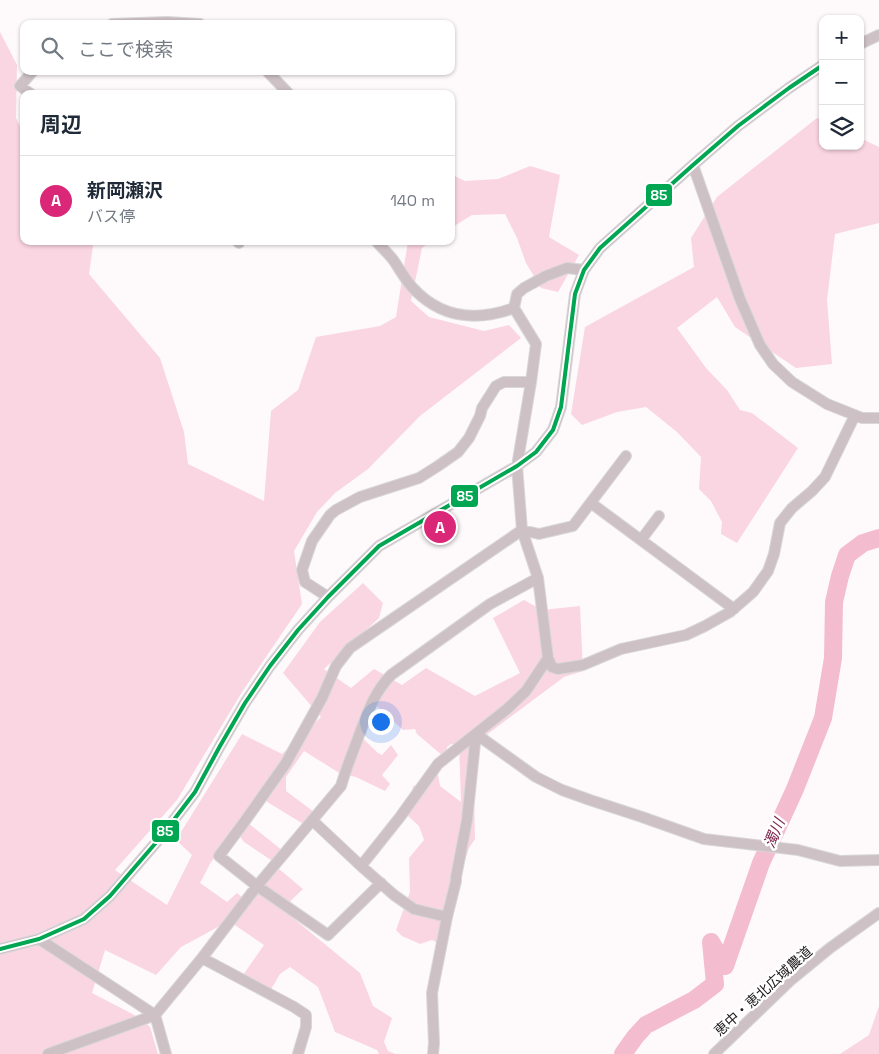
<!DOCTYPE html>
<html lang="ja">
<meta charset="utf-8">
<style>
:root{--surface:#fff;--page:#f6f6f7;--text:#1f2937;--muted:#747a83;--line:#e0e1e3;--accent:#db2777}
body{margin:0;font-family:"Space Grotesk","Noto Sans JP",sans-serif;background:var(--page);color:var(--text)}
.controls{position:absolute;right:15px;top:15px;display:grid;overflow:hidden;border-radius:10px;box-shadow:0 1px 4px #0004}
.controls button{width:45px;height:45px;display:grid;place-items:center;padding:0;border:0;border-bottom:1px solid var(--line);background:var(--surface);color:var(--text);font:25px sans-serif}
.you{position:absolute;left:380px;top:721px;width:18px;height:18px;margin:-12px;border:4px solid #fff;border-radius:50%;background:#1a73e8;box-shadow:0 0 0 8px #1a73e833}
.badge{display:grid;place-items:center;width:32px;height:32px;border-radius:50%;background:var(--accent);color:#fff;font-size:16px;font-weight:700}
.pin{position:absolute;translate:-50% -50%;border:2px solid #fff;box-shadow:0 1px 5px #0006}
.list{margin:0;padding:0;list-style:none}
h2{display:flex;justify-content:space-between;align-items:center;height:65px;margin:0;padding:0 20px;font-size:21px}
h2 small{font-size:16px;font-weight:400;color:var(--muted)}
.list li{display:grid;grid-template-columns:32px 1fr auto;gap:15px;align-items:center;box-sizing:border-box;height:90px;padding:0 20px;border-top:1px solid var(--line)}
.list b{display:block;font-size:19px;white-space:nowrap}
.list p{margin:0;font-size:16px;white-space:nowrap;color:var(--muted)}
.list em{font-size:16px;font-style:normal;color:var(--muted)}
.icon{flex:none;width:28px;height:28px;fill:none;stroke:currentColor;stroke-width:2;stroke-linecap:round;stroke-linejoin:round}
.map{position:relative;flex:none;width:879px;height:1054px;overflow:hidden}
.search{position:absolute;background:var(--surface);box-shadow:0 1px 4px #0004;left:20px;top:20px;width:435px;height:55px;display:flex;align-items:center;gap:12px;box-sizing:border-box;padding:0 18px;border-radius:10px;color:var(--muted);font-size:19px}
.panel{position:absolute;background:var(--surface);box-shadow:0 1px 4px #0004;left:20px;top:90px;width:435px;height:155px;border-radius:10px}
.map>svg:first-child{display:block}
.forest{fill:#fad5e2}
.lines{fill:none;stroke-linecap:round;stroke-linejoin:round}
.river{stroke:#f4bccf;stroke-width:18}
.minor-casing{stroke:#d9d7d8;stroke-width:12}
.minor{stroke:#cdc1c5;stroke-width:10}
.bus-1-casing{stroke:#fff;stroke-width:8}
.bus-1{stroke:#00a651;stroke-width:4}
.labels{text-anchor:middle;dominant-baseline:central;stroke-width:5;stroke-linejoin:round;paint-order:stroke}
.street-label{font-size:14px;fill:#1a1718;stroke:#fff}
.water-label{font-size:15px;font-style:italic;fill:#771f47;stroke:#fff}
.line-badge{stroke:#fff;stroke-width:2}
.badge-label{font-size:14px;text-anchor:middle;font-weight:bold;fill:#fff}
</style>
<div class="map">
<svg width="879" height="1054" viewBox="0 0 879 1054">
<rect width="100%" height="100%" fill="#fefafc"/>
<!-- forest -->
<path class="forest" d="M0,32L17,65L16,118L24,134V241H90L93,246L89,274L160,358L184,432L188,464L264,501L271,411L298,390L316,337L380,326L396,317L408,241H431L422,248L411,301L429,317L484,331L509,325L521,338L420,416L368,469L335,493L317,512L294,551L302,604L242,692L177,800L115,870L167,905L192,855L176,840L242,734L282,754L321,717L283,673L320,622L363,583L383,603L379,618L324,669L351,688L374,669L402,685L426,668L475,696L520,673L493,618L524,600L542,610L580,606L583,671L564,677L473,745L475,839L469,848L461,874L444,904L449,929L444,946L432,940L420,944L402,936L396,930L410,892L409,858L424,840L419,826L408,816L413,786L430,781L437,770L440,786L461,802L459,744H451L447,747L446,756H443L417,734L415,729L403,730L369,699L357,733L378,753L382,755L391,745L398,755L382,775L390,784L385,791L356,777L341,774L304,751L286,777V791L314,812L305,825L264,800L248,823L283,851L274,862L244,842L236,831L211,862L200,883L227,902L237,893L244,899L257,893L279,869L303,889L282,909L360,973L373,1006L392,1018L384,1042L388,1051L395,1054H379L377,1050L335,1032L318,987L290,967L280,974L270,991L243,975L264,945L229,921L181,947L156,975L105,950L92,993L140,1018L150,1027L158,1054H0Z
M817,118L823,120V146H860V138L879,147V223L835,234L827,300L832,364L796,368L735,327L717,297L677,328L706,368L727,390L740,410L752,413L798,448L737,543L721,534L722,522L711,501L699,489L701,457L677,432L646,407L617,412L582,425L571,414L585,327L694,267L691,238L717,197Z
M530,166L560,175L549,237L579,255L558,292L541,288L526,263L517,238L505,214L472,215L451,228V174L465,181L498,179Z
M879,1006V1054H840L869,1035Z"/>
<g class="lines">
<!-- river -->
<path class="river" d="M623,1054L635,1037L646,1025L694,1000L715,984L711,942L725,966L761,863L795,789L823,718L833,658L834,602L840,576L847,555L863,543L879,538"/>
<defs>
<path id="minor" d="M112,24L167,22L200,24
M860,44L879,35
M267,71L289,94
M31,94L20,86L33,71
M693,165L740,299L760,345L773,364L792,382L827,404L862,418H879
M237,241L239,243L240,241
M376,241C382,248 389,254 394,261C400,270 405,279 412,287C440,318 476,322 514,308
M584,270L567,268L546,276L524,288L517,294L514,308L536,344L531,382L517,466L522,530L538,578L548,658L552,667L558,669L583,665L621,649L686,635L705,626L730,612L753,592L768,571L774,554L780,523L792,508L812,491L825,477L855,415
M591,503L734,609
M641,540L659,516
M328,597L305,582L302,570L312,541L330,515L336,510L360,497L419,478L438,466L458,452L469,438L480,416L482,408L496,386L504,382H531
M476,734L536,777L562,790L590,800L642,817L704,839L798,850L840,861L879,860
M312,820L361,866L394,895L414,909L447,917
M361,866L400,817L438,764L507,709L526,691L548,658
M381,883L328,935L257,886L219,856L245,821L286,763L322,698L336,666L350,648L522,530L539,534L573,526L626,456
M39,939L155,1015L166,1054
M0,949L39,939L84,919L110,896L160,838L195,792L220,746L245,703L270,666L298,630L328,597L379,546L517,466L536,452L553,430L561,407L575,294L584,270L600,248L693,165L738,126L789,88L823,65
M202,958L294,1007L306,1015V1027L298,1054
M48,1054L155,1015L202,958L257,886L341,786C346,769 352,754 358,738C367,714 373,694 391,675L490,604L538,578
M433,1054L434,1043L432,993L447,917L456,881V877L467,820L476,734
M714,1054L791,980L830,948L879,913"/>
</defs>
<!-- minor casing -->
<use href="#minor" class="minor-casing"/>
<!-- minor -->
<use href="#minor" class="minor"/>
<defs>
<path id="bus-1" d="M0,949L39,939L84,919L110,896L160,838L195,792L220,746L245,703L270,666L298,630L328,597L379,546L517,466L536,452L553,430L561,407L575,294L584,270L600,248L693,165L738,126L789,88L823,65"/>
</defs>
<!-- bus-1 casing -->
<use href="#bus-1" class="bus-1-casing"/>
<!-- bus-1 -->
<use href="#bus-1" class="bus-1"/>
</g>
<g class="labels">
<!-- street labels -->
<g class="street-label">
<text transform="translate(763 991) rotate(-42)">恵中・恵北広域農道</text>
</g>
<!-- water labels -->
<g class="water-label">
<text transform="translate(774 833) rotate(-67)">濁川</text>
</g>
</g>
<g class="line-badge">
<rect x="645" y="183" width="28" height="24" rx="5" fill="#00a651"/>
<rect x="450" y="484" width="29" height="24" rx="5" fill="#00a651"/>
<rect x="151" y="819" width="29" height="24" rx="5" fill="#00a651"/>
</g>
<g class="badge-label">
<text x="659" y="200">85</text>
<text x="465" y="501">85</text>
<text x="165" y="836">85</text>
</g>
</svg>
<div class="controls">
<button>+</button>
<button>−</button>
<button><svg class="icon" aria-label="layers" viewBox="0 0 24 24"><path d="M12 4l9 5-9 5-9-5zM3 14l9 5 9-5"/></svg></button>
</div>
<div class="you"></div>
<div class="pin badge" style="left:440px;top:527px">A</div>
<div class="search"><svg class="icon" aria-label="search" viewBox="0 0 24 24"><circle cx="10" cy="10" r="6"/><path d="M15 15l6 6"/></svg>ここで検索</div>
<section class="panel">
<h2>周辺<small></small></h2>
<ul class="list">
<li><span class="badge">A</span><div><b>新岡瀬沢</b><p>バス停</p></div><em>140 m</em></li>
</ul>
</section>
</div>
